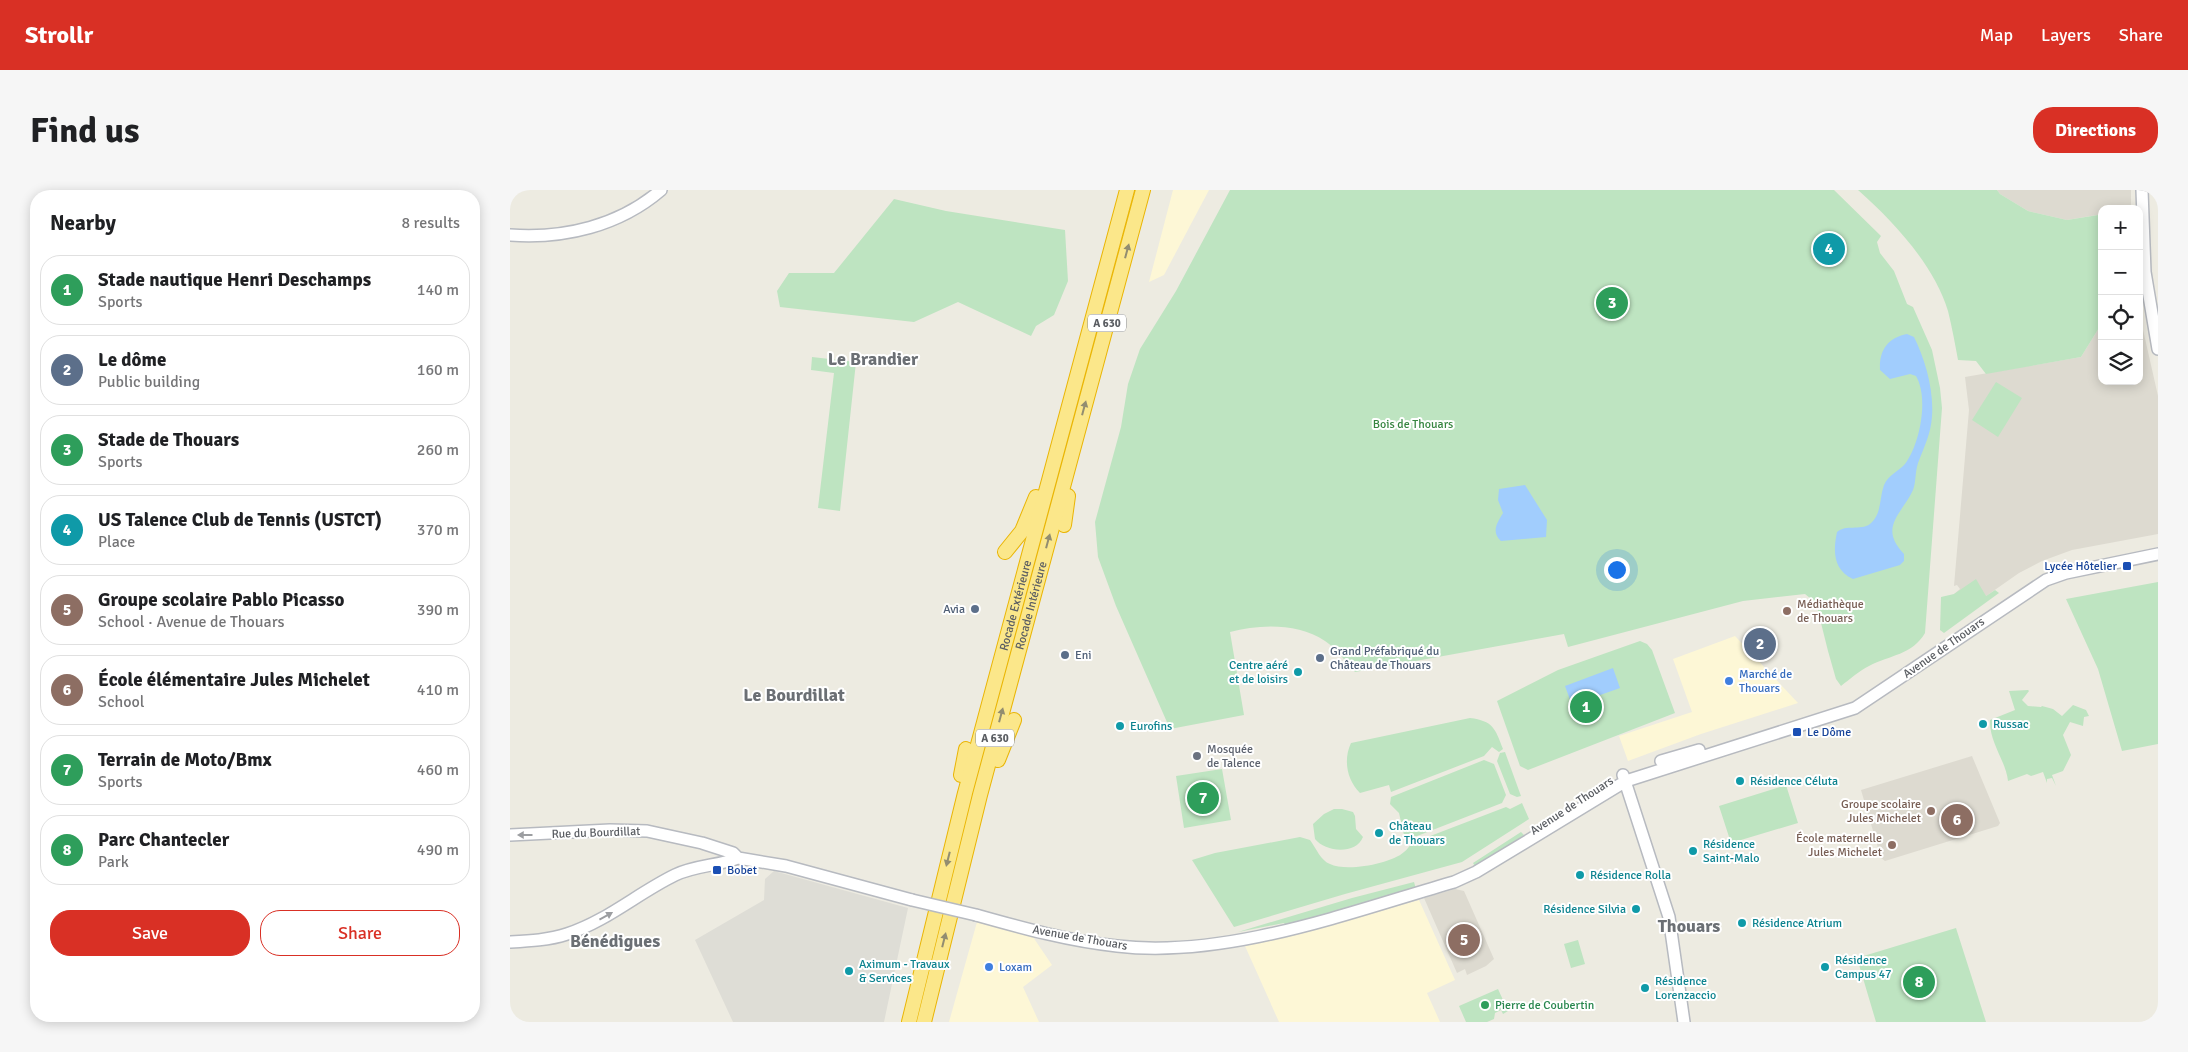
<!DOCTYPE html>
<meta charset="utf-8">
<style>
:root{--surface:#fff;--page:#f6f6f6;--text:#202124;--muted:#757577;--line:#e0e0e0;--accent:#d93025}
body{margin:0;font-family:Signika,sans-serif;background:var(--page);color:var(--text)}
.controls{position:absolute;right:15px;top:15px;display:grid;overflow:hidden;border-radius:10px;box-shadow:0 2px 12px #0003}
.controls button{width:45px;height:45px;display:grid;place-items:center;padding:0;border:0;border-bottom:1px solid var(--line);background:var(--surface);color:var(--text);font:25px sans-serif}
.you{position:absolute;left:1106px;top:379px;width:18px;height:18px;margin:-12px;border:4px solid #fff;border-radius:50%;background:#1a73e8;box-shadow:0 0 0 8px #1a73e833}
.badge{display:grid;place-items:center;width:32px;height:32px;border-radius:50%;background:var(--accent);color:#fff;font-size:16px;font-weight:700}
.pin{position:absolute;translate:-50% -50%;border:2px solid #fff;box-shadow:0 1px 5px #0006}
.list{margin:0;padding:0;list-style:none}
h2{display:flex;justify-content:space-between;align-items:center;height:65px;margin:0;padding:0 20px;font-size:21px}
h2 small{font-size:16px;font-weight:400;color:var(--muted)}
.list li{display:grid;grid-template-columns:32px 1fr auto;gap:15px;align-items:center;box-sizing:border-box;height:70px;margin:0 10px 10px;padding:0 10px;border:1px solid var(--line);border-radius:20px}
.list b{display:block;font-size:19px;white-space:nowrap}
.list p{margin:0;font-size:16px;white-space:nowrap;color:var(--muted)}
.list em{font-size:16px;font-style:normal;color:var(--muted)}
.actions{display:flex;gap:10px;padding:15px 20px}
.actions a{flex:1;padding:11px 0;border:1px solid var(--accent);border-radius:20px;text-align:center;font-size:18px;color:var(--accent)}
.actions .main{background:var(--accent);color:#fff}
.icon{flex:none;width:28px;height:28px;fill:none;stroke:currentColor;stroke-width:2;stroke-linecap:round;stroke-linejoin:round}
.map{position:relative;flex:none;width:1648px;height:832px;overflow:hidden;border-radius:20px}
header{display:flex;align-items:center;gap:30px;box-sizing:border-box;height:70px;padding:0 25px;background:var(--accent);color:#fff}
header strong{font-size:24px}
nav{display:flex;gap:28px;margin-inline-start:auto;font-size:18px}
.intro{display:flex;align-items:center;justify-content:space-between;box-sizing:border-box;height:120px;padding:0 30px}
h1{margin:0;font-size:35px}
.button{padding:12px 22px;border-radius:20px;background:var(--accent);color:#fff;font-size:18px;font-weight:700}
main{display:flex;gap:30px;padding:0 30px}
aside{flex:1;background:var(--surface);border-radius:20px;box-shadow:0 2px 12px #0003}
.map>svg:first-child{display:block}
.commercial{fill:#fdf7d6}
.industrial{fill:#deddd6}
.education{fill:#dddad0}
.green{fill:#bee4c1}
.water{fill:#a1cdfd}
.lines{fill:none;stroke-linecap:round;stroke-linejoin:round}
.secondary-casing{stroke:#b7bac0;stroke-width:14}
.highway-casing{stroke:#eab504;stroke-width:16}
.secondary{stroke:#fff;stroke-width:11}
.highway{stroke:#fbe78a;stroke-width:14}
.secondary-bridge-casing{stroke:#b7bac0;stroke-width:14;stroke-linecap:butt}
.secondary-bridge{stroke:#fff;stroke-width:11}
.oneway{fill:#928d70}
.oneway2{fill:#9c9ea1}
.transit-dot{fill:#1a4fb4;stroke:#fff;stroke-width:2}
.service-dot{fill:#5c6f8a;stroke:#fff;stroke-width:2}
.education-dot{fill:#8d6e63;stroke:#fff;stroke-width:2}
.culture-dot{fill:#0f9aa8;stroke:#fff;stroke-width:2}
.shop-dot{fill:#3f7fe0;stroke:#fff;stroke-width:2}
.worship-dot{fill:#6b7280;stroke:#fff;stroke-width:2}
.leisure-dot{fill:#2e9e5b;stroke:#fff;stroke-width:2}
.labels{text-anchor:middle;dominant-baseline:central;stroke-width:4;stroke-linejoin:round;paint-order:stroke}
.shield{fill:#fff;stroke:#8c8e91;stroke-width:1}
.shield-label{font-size:11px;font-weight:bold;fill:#5a5d62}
.park-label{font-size:12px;fill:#368540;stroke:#fff}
.transit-label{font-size:12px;fill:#164399;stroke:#fff;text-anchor:start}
.education-label{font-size:12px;fill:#785e54;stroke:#fff;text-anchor:end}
.street-label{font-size:12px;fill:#5a5d62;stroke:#fff}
.service-label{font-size:12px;fill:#4e5e75;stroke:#fff;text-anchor:start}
.culture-label{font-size:12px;fill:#0d838f;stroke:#fff;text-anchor:start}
.shop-label{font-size:12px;fill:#366cbe;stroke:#fff;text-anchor:start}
.worship-label{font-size:12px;fill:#5b616d;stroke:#fff;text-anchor:start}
.leisure-label{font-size:12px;fill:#27864d;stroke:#fff;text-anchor:start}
.district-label{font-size:18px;font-weight:bold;fill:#6b6f74;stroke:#fff}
</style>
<header>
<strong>Strollr</strong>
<nav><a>Map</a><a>Layers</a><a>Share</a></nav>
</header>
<div class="intro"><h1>Find us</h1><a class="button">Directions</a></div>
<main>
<aside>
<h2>Nearby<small>8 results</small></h2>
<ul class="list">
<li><span class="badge" style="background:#2e9e5b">1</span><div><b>Stade nautique Henri Deschamps</b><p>Sports</p></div><em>140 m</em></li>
<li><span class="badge" style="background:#5c6f8a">2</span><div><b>Le dôme</b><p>Public building</p></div><em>160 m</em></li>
<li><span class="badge" style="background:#2e9e5b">3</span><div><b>Stade de Thouars</b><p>Sports</p></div><em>260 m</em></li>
<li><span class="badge" style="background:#0f9aa8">4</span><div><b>US Talence Club de Tennis (USTCT)</b><p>Place</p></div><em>370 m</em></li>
<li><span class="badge" style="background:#8d6e63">5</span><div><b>Groupe scolaire Pablo Picasso</b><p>School · Avenue de Thouars</p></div><em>390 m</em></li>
<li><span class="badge" style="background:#8d6e63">6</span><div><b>École élémentaire Jules Michelet</b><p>School</p></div><em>410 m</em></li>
<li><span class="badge" style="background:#2e9e5b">7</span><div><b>Terrain de Moto/Bmx</b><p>Sports</p></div><em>460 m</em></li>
<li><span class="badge" style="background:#2e9e5b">8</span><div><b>Parc Chantecler</b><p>Park</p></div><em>490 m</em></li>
</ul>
<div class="actions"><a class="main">Save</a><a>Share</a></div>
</aside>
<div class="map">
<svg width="1648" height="832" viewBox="0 0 1648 832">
<rect width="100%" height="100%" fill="#edebe1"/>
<!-- commercial -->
<path class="commercial" d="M663,0H699L654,85L639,92Z
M1225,446L1288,513L1191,544L1118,571L1109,546L1182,522L1163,469Z
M909,710L945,790L917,803L930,832H769L735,756L801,741Z
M467,732L523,747L542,775L513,797L529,832H439Z"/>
<!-- industrial -->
<path class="industrial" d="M264,681L398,718L374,832H223L185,750L254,710L255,689Z"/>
<!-- education -->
<path class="education" d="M1487,0H1621V19H1592V29L1587,25L1557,30L1518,21L1490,4Z
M1629,122L1648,206V344L1562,360L1532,371L1509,383L1459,418L1444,404L1450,399L1447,395L1444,396L1459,220L1455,187L1571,167L1592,133V191H1629Z
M1462,566L1490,633L1488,636L1375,671L1371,668L1351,600Z
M945,699L954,701L984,769L976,776L957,785L955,779L947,783L914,708Z"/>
<!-- green -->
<path class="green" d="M720,0H1324L1371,46L1367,52L1370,63L1384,81L1397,114L1403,117L1422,160L1430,198L1432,218L1415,443C1402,465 1380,465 1359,476C1349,481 1340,489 1331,496L1326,489L1318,461L1306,413L1295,404L1233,411L1058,457L1054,444L845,482C836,472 826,458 815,451C788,433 750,434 720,442L734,525L660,539L606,416L588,367L585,332L611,237L618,194L630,159L666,101Z
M1348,0H1487L1490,4L1518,21L1557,30L1588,25L1592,29V133L1571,167L1476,184L1466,171L1448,170C1445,154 1442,137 1438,121C1424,75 1384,32 1348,0Z
M384,9L436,21L555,40L558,91L544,125L526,136L521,146L448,112L404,132L270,117L267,101L279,83H324Z
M302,167L346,172L330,321L308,318L324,183L301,180Z
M1486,192L1512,208L1488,247L1462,230Z
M1466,389L1476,406L1485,400L1489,403L1434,443L1430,440L1431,407L1444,404Z
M1648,392V554L1612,561L1588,479L1556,409Z
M1130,451L1137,454L1142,460L1165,523L1018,580L1010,576L987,511L1048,480Z
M1518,500L1519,501L1512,510L1518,516L1531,517L1532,516L1543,519L1552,526L1563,515L1576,520L1579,526L1574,527L1573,536L1560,532L1553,545L1561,565L1553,581L1542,585L1546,596L1542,588L1537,589V593L1533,582L1521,586L1517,584L1498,591C1496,571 1479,552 1480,530L1505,520L1499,501Z
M960,528C983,531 985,538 993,559L989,562L982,557L974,566L881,602L879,595L850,603C837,590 833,570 841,553Z
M995,562L1011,606L1007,607L1000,604L987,571L990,563Z
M974,570L984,574L996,605L992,613L902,648L894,645L889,623L880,614L881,607Z
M712,579L721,630L674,638L666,586Z
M1276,595L1288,633L1221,653L1209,616Z
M1012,613L1019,629L952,672L835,704L724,737L682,670L705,663L790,647L800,650C806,658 811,671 820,674C836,682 881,674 894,662C897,660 899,656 902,653L996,617L1000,619Z
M824,619H832L843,622L845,626L846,639L853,647C846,665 815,662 805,649L803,634L814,624Z
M1011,642L1014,645L966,678L963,673Z
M904,692L906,699L776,736L774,733L728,742L842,708Z
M1446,738L1476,832H1366L1347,768Z
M1068,750L1075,774L1061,778L1054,754Z
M988,799L998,821L993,824L991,820L985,823L984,829L977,832H956L949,816Z"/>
<!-- water -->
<path class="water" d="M1397,144L1404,147C1415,169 1424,200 1422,226C1421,244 1414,257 1408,273C1405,282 1406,292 1403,300C1392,324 1368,337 1394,364V371L1390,375L1343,389C1323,380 1323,361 1327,342C1336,334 1350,341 1360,334C1372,324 1369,309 1374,295C1379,284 1388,282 1395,274C1410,254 1419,208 1406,186L1400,184L1380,189L1370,180C1369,161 1377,148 1397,144Z
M1015,295L1037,330L1036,347L991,351C981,342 987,333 993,323L988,310L989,299Z
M1103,478L1110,498L1062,515L1055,496Z"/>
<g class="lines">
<defs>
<path id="secondary" d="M1632,0L1635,82L1648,159
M0,45C54,49 109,36 151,0
M1151,571L1189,560
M1113,585L1159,727L1174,832
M0,645L100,640L137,641L192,653L223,663L228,668L276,676L402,710
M466,725C512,738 559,751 607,756C716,769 840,722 944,692L966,682L1019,650L1116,591L1345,518L1536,390L1556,383L1648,364
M0,752C19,751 39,750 57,744C97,731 128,703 165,685C186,675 208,676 228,668"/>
<g id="highway">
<path d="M554,335L558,306"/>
<path d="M495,362L512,341L526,307"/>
<path d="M488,570L504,530"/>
<path d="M451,585L456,559"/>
<path id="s1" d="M399,832L455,603L617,0"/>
<path id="s2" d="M414,832L470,605L633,0"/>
</g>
</defs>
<!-- secondary casing -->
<use href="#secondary" class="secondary-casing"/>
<!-- highway casing -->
<use href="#highway" class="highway-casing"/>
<!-- secondary -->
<use href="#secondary" class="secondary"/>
<!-- highway -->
<use href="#highway" class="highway"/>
<defs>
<path id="secondary-bridge" d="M402,710L466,725"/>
</defs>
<!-- secondary-bridge casing -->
<use href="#secondary-bridge" class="secondary-bridge-casing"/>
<!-- secondary-bridge -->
<use href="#secondary-bridge" class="secondary-bridge"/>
</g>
<!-- one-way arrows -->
<defs><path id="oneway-solid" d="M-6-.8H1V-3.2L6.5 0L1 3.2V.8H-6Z" transform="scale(1.25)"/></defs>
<g class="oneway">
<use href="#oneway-solid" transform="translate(617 61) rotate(-75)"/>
<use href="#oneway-solid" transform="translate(574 218) rotate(-75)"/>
<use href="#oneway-solid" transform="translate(538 351) rotate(-75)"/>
<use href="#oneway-solid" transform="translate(491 525) rotate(-75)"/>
<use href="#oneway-solid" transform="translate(438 669) rotate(104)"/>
<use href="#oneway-solid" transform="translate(434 750) rotate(-76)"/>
</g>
<g class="oneway2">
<use href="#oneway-solid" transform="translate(15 645) rotate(-180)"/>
<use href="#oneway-solid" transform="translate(96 726) rotate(-29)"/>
</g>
<!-- markers -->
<g class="transit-dot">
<rect x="1612" y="371" width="10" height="10" rx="2.5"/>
<rect x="1282" y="537" width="10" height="10" rx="2.5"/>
<rect x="202" y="675" width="10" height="10" rx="2.5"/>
</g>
<g class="service-dot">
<circle cx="465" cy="419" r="5"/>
<circle cx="555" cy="465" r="5"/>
<circle cx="810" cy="468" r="5"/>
</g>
<g class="education-dot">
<circle cx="1277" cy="421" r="5"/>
<circle cx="1421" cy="621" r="5"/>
<circle cx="1382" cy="655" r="5"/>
</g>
<g class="culture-dot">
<circle cx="788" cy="482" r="5"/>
<circle cx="1473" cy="534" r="5"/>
<circle cx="610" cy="536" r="5"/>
<circle cx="1230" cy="591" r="5"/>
<circle cx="869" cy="643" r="5"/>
<circle cx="1183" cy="661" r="5"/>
<circle cx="1070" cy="685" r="5"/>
<circle cx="1126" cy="719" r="5"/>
<circle cx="1232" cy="733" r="5"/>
<circle cx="1315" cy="777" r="5"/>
<circle cx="339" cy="781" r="5"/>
<circle cx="1135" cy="798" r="5"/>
</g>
<g class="shop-dot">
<circle cx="1219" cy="491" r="5"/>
<circle cx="479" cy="777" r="5"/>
</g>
<circle class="worship-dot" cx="687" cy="566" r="5"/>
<circle class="leisure-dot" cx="975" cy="815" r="5"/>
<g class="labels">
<!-- shield labels -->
<g class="shield">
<rect x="578" y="124.5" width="38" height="17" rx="4"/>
<rect x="466" y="539.5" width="38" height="17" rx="4"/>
</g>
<g class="shield-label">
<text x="597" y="133">A 630</text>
<text x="485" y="548">A 630</text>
</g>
<!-- park labels -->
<g class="park-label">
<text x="903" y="234">Bois de Thouars</text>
</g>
<!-- transit labels -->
<g class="transit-label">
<text x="1607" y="376" text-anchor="end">Lycée Hôtelier</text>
<text x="1297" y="542">Le Dôme</text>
<text x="217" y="680">Bobet</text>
</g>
<!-- education labels -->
<g class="education-label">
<text x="1287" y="414" text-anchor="start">Médiathèque<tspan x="1287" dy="14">de Thouars</tspan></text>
<text x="1411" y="614">Groupe scolaire<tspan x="1411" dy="14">Jules Michelet</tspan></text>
<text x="1372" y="648">École maternelle<tspan x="1372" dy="14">Jules Michelet</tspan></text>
</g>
<!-- street labels -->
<g class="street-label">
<text stroke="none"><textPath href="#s1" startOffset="430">Rocade Extérieure</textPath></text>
<text stroke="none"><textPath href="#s2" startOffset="430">Rocade Intérieure</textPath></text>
<text transform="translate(1434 458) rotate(-35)">Avenue de Thouars</text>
<text transform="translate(1062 616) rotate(-33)">Avenue de Thouars</text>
<text transform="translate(86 643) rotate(-2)">Rue du Bourdillat</text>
<text transform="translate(570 748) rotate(10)">Avenue de Thouars</text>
</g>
<!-- service labels -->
<g class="service-label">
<text x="455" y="419" text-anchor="end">Avia</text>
<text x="820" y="461">Grand Préfabriqué du<tspan x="820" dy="14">Château de Thouars</tspan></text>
<text x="565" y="465">Eni</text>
</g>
<!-- culture labels -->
<g class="culture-label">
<text x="778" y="475" text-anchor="end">Centre aéré<tspan x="778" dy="14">et de loisirs</tspan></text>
<text x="1483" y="534">Russac</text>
<text x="620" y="536">Eurofins</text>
<text x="1240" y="591">Résidence Céluta</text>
<text x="879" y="636">Château<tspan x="879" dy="14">de Thouars</tspan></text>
<text x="1193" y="654">Résidence<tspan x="1193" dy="14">Saint-Malo</tspan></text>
<text x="1080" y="685">Résidence Rolla</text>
<text x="1116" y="719" text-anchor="end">Résidence Silvia</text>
<text x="1242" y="733">Résidence Atrium</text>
<text x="1325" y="770">Résidence<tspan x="1325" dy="14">Campus 47</tspan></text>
<text x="349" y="774">Aximum - Travaux<tspan x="349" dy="14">&amp; Services</tspan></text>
<text x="1145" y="791">Résidence<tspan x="1145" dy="14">Lorenzaccio</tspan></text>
</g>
<!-- shop labels -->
<g class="shop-label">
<text x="1229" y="484">Marché de<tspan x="1229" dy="14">Thouars</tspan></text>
<text x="489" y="777">Loxam</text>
</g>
<!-- worship labels -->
<g class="worship-label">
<text x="697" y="559">Mosquée<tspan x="697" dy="14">de Talence</tspan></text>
</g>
<!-- leisure labels -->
<g class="leisure-label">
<text x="985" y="815">Pierre de Coubertin</text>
</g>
<!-- district labels -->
<g class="district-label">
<text x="363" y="169">Le Brandier</text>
<text x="284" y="505">Le Bourdillat</text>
<text x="1179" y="736">Thouars</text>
<text x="105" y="751">Bénédigues</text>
</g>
</g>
</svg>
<div class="controls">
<button>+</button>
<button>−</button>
<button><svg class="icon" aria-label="locate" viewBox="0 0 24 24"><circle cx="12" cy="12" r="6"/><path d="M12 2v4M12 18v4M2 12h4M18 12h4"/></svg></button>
<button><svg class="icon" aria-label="layers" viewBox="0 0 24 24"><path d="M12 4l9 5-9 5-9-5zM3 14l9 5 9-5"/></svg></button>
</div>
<div class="you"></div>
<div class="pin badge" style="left:1076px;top:517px;background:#2e9e5b">1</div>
<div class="pin badge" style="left:1250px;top:454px;background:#5c6f8a">2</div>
<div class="pin badge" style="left:1102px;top:113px;background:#2e9e5b">3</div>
<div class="pin badge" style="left:1319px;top:59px;background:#0f9aa8">4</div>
<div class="pin badge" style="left:954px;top:750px;background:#8d6e63">5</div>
<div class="pin badge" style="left:1447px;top:630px;background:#8d6e63">6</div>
<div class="pin badge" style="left:693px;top:608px;background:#2e9e5b">7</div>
<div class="pin badge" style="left:1409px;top:792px;background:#2e9e5b">8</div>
</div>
</main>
